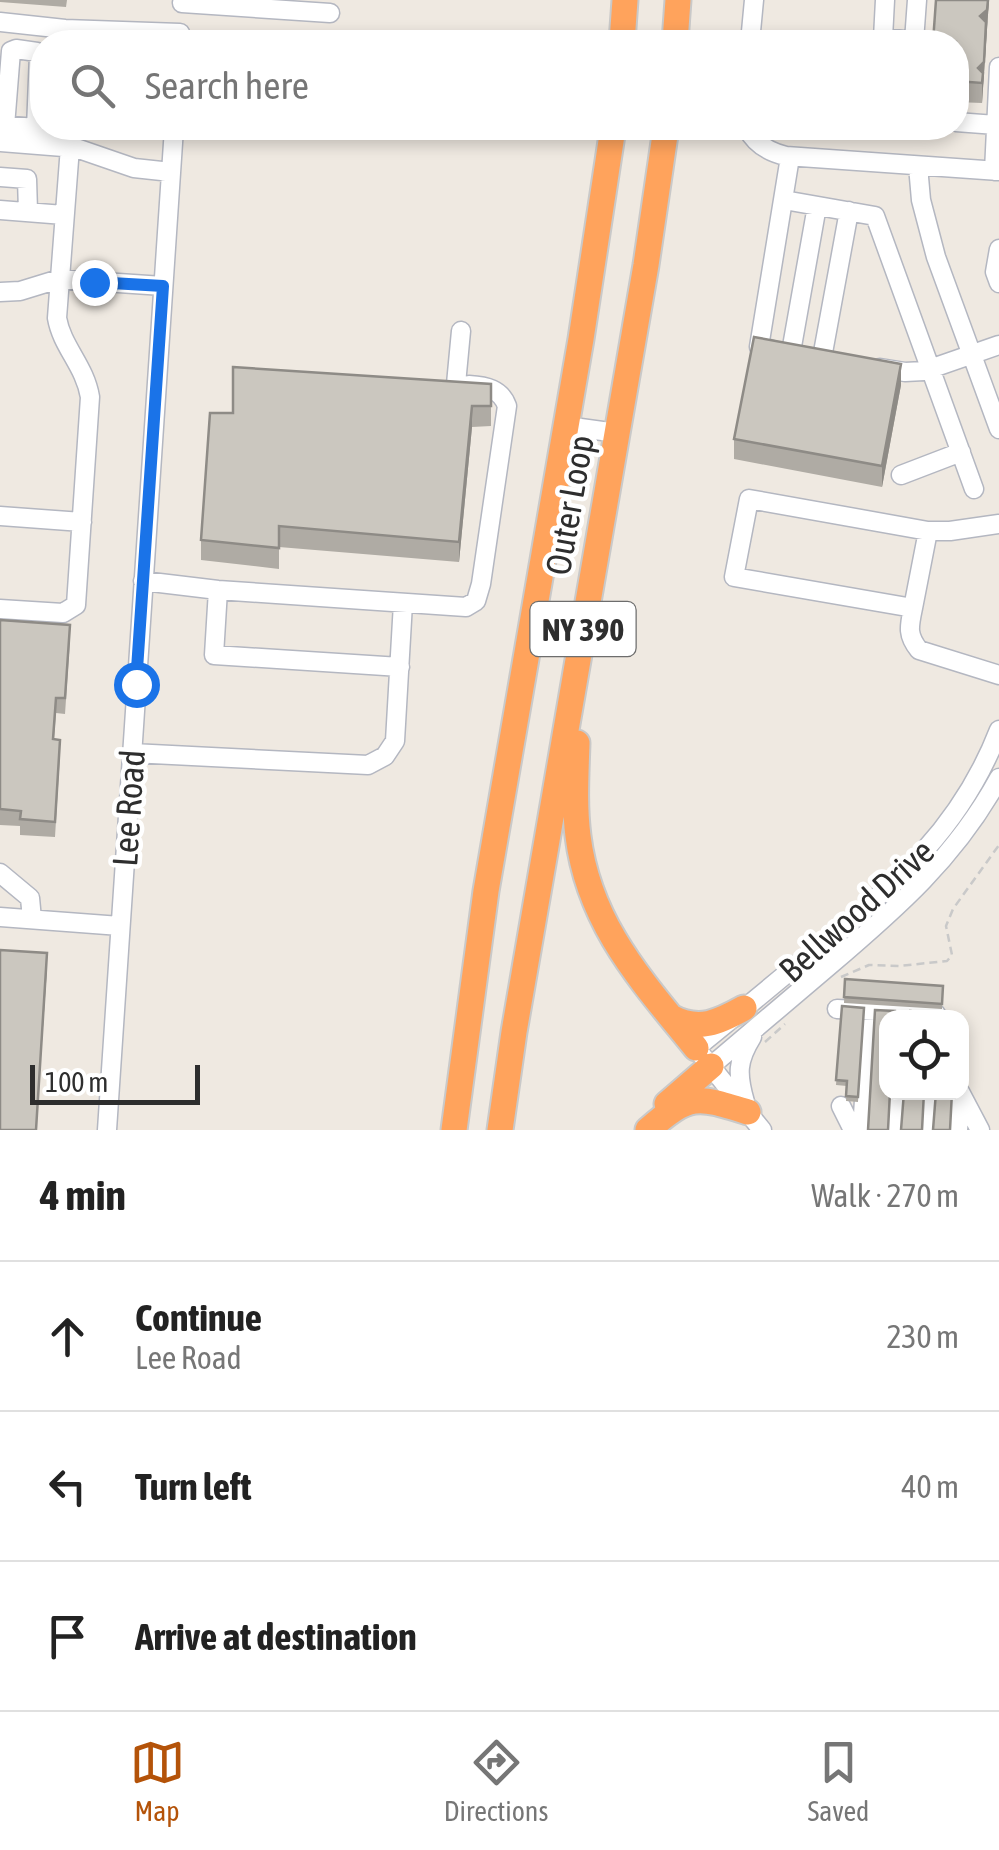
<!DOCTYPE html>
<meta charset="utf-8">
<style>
:root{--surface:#fff;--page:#f2f2f2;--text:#222;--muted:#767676;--line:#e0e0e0;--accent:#b45309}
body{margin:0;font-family:"Asap Condensed",sans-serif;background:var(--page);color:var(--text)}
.controls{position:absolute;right:30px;bottom:30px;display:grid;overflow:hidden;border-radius:20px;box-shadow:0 5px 15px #0003}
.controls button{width:90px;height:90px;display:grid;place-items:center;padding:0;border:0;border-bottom:2px solid var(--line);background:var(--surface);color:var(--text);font:50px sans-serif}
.scale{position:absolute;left:30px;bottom:25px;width:170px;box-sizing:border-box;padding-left:10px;border:5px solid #2e2e2e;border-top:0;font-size:28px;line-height:35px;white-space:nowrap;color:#2e2e2e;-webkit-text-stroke:8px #fff;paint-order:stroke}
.stop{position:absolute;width:30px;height:30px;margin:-22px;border:8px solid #1a73e8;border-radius:50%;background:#fff}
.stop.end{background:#1a73e8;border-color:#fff;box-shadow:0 2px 10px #0008}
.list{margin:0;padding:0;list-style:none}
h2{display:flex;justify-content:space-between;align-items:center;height:130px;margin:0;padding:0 40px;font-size:42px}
h2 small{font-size:32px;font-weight:400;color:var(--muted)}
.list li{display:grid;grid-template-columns:65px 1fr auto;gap:30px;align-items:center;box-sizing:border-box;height:150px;padding:0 40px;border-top:2px solid var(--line)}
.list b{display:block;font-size:38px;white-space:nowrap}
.list p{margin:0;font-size:32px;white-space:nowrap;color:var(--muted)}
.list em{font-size:32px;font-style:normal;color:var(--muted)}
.icon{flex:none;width:55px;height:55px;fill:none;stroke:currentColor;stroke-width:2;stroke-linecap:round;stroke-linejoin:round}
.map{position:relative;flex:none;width:999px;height:1130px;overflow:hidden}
.search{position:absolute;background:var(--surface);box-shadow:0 5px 15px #0003;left:30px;right:30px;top:30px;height:110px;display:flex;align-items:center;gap:25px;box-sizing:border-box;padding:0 35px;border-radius:40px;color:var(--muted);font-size:38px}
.sheet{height:580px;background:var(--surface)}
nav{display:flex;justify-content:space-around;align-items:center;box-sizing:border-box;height:140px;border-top:2px solid var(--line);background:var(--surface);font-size:28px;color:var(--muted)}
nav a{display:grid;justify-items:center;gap:5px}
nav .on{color:var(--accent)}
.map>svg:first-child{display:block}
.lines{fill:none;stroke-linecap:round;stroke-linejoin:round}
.minor-casing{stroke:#b4b7c1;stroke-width:21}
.highway-casing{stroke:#c9c9c9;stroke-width:29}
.path{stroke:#c9c9c9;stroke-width:2.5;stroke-dasharray:8 5;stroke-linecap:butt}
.minor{stroke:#fff;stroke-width:18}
.highway{stroke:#ffa35c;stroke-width:25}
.wall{fill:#afaba4}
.shaded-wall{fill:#8e8b86}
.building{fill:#cbc7bf;stroke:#8e8b86;stroke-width:2.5}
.route{stroke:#1a73e8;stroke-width:12}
.labels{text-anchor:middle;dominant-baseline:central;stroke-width:9;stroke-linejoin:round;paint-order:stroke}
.shield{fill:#fff;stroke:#6d6d6d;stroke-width:2.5}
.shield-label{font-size:32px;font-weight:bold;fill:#2e2e2e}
.street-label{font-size:35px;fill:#2e2e2e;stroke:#fff}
</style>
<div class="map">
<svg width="999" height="1130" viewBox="0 0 999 1130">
<rect width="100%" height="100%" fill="#efe9e1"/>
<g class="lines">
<defs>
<path id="minor" d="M885,0L883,38L914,41L917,0
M182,3L330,13
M0,22L65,29L180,33
M750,42L754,0
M956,122L996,125
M0,125L60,130L61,128
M5,126L11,51L16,49L37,52L39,55L36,128
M747,128C755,144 768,152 786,156L999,171
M0,142L76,148L134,168L171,172
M918,166L921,200L936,257L999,429
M994,171L999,67
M0,177L27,179L28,211
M784,200L875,216L974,489
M0,210L64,215
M999,249L995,272L999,283
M0,292L20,291L59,279L163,286
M770,349L759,347L790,157
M791,352L817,206
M822,358L849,211
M880,368L905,372L924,371L999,345
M456,384L461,331
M566,426L617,433
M901,475L961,452
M749,499L928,531L913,608L734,577Z
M0,516L82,522
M928,531H950L999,524
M143,581L218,590L451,606L466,607L476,601L481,584L507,406C501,389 486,386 469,385
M218,590L214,655L400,667
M913,608C909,627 907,635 919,650L999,675
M0,609L63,613L76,605L90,397C85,366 62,347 57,318L70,147
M132,753L368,765L385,756L395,741L403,603
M0,873L30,898L32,919
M0,917L120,926
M837,1009L936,1014V1018
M711,1066C750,1033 790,999 829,966C896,909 956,857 999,778
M960,1092L980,1130
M745,1102C737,1074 737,1061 752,1037
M841,1106L853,1130
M107,1130L174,128
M762,1130L696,1048C738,1014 779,980 821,945C899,880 961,828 999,730
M862,1130L870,1010
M893,1130L895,1092
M929,1130L931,1092
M958,1130L961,1095"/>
<path id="highway" d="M622,42L625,0
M675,42L678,0
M577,743C576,774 574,805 578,836C589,925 642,981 696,1048
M671,1017C699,1032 719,1022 744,1008
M667,1104L711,1066
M454,1130L486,891L581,339L613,128
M500,1130L514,1032L646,265L666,128
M648,1130C690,1093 697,1096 748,1112"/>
</defs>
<!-- minor casing -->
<use href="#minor" class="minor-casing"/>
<!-- highway casing -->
<use href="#highway" class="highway-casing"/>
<!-- path -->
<path class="path" d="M841,977L869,965L899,966L947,961L952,955L946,926L953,909L999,845
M765,1042L785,1024"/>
<!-- minor -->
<use href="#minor" class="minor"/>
<!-- highway -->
<use href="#highway" class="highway"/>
</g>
<!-- wall -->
<path class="wall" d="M0,0H67L66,7L0,2Z
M989,0L982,103L956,102V42Z
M491,384V426L472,427L459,562L279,547V569L201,560V540L233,413Z
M901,385L882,487L734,459V439Z
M0,620L70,640L65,714L56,713L54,739L60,755L55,837L20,835V826L0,825Z
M845,979L943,986L942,1009L844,1003Z
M842,1006L864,1008L858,1102L846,1101L847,1086L836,1085Z"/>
<!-- shaded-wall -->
<path class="shaded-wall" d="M988,0H989L982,103V83L978,82L980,16Z
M901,364V385L882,487V466Z
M472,406V427L459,562V542Z
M47,953V969L36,1130Z"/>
<!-- building -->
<path class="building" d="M936,0H988L987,10L980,16L986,22L984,62L978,68L983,73L982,83L956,81V42H933Z
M754,337L901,364L882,466L734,439Z
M233,367L491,384V406H472L459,542L279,526V548L201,540L210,413H233Z
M0,620L70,625L65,698H56L53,739L60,740L55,822L20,819L21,811L0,809Z
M0,950L47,953L36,1130H0Z
M845,979L943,986L942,1004L844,997Z
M842,1006L864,1008L858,1097L846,1096L847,1081L836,1080Z
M875,1010L895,1011V1018H886V1092H890L888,1130H868Z
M910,1011L930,1013V1018H909Z
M904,1092H924L922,1130H901Z
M936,1092H952L950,1130H933Z"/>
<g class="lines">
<!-- route -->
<path class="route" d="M94,282L163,286L136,684"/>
</g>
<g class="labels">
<!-- shield labels -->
<rect class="shield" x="530.5" y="602" width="105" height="54" rx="8"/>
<g class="shield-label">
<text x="583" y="629">NY 390</text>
</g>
<!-- street labels -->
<g class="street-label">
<text transform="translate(569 505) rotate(-80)">Outer Loop</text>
<text transform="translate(128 808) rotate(-86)">Lee Road</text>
<text transform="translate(856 910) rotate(-42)">Bellwood Drive</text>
</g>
</g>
</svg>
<div class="controls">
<button><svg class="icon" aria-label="locate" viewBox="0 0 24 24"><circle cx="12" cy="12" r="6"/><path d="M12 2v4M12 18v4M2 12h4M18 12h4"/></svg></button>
</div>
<div class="scale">100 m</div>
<div class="stop" style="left:136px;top:684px"></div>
<div class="stop end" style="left:94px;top:282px"></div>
<div class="search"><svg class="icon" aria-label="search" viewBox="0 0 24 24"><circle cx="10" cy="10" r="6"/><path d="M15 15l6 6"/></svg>Search here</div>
</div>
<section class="sheet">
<h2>4 min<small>Walk · 270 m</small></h2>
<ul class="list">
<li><svg class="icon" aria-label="ahead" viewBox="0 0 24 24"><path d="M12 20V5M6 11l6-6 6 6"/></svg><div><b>Continue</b><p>Lee Road</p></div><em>230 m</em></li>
<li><svg class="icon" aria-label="left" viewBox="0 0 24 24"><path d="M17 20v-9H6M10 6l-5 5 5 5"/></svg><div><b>Turn left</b></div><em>40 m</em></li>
<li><svg class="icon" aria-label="arrive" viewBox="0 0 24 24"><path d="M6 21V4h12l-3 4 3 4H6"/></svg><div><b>Arrive at destination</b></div></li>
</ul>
</section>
<nav>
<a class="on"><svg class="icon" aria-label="map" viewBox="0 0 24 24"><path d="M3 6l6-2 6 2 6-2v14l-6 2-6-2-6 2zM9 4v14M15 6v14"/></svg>Map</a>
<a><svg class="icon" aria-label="directions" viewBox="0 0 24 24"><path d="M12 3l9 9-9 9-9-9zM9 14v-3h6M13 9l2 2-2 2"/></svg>Directions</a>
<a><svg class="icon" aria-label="saved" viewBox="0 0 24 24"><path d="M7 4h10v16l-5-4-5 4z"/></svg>Saved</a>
</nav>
